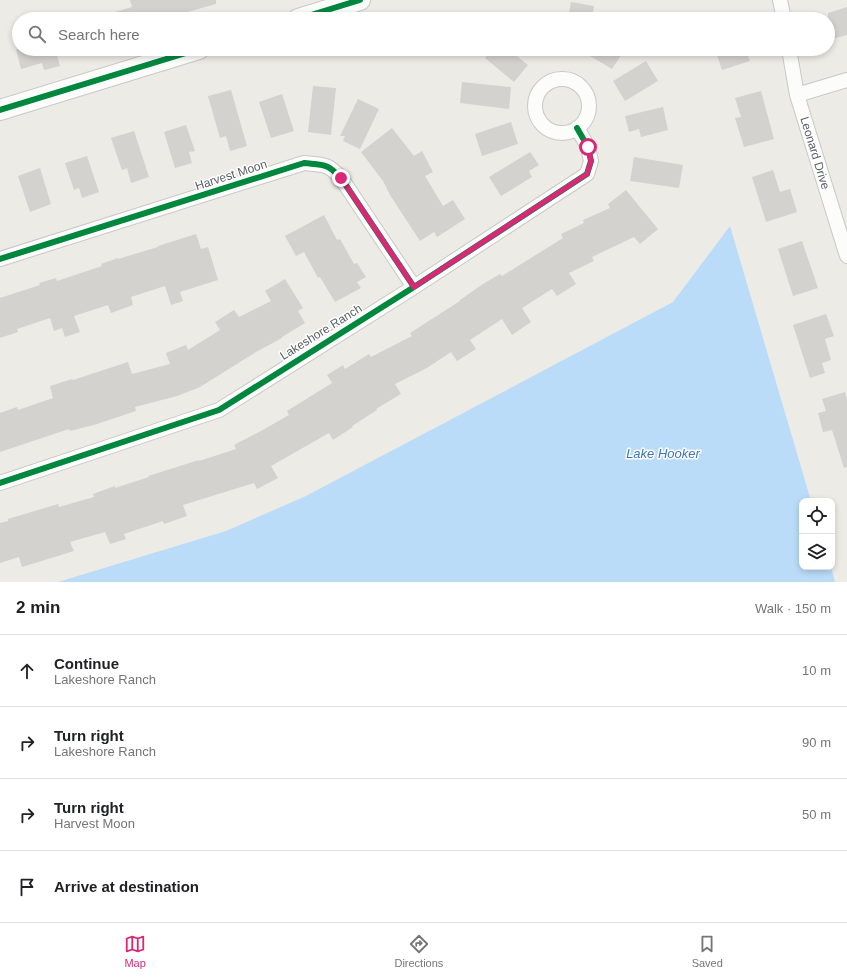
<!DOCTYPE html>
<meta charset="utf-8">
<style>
:root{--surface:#fff;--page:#f2f2f2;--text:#202124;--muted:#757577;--line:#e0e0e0;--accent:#db2777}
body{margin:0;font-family:Arial,sans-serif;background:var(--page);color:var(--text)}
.controls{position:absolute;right:12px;bottom:12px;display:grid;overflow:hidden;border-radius:8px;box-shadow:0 2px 6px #0003}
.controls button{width:36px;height:36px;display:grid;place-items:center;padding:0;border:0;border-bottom:1px solid var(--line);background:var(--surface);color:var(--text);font:20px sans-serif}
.stop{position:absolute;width:12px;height:12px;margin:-9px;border:3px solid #db2777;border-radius:50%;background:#fff}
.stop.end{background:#db2777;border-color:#fff;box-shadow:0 1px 4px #0008}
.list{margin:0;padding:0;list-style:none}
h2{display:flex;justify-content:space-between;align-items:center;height:52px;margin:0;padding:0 16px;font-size:17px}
h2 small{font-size:13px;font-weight:400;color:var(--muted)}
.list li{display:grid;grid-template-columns:26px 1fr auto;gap:12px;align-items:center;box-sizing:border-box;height:72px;padding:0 16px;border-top:1px solid var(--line)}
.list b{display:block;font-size:15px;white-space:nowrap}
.list p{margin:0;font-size:13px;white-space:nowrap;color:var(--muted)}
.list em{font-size:13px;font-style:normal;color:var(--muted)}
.icon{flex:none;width:22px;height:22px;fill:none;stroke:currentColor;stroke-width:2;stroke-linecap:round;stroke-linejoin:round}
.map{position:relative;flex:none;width:847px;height:582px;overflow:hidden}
.search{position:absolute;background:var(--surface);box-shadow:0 2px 6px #0003;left:12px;right:12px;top:12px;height:44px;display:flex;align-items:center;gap:10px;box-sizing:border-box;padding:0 14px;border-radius:22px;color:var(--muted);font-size:15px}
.sheet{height:340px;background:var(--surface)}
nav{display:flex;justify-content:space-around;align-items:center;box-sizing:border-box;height:56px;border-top:1px solid var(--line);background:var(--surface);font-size:11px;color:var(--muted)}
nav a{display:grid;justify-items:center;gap:2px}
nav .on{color:var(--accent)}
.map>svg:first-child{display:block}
.water{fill:#badcf8}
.building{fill:#d3d2cf}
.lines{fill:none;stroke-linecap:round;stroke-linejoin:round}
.street-casing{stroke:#c8c8c7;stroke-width:16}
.secondary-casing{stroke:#c8c9c8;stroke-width:22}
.street{stroke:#fcfcfb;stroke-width:14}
.secondary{stroke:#fcfcfb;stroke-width:20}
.cycleway-casing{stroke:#fff;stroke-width:8}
.cycleway{stroke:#00873e;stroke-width:6}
.route{stroke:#db2777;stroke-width:5}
.labels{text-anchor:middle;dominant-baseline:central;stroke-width:3;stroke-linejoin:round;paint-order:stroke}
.street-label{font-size:12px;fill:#5b6065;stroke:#fff}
.water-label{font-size:13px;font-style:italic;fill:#3975b9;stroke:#fff}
</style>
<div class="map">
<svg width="847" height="582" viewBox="0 0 847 582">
<rect width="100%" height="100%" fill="#ecebe6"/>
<!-- water -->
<path class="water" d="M730,226L811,501H802V567H831L835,582H58L226,531L306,496L673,302Z"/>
<!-- building -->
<path class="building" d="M130,0H216V4L162,19H105L104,15L132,7Z
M571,2L594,6L592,19H568Z
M847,7V35L828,40V13Z
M16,49H55L60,66L44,70L42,63L21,69Z
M492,49H508L528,65L514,82L485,58Z
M578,49H625L612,69Z
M715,49H745L750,61L722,70Z
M646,61L658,81L625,101L613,81Z
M462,82L511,87L509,109L460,103Z
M313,86L336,88L331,135L308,132Z
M231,90L247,146L230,151L226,136L220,138L208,96Z
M761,91L774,139L744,147L735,118L741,117L735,98Z
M282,94L294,131L271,138L259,102Z
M358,99L379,109L360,149L343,141L345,136H340Z
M663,107L668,130L641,137L639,129L629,132L625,116Z
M511,122L518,144L482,156L475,134Z
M186,125L195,151L189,152L192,163L175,168L164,132Z
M392,128L414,156L422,151L433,172L425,176L443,206L453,200L465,219L437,237L434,232L420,241L390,195L383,181L361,152Z
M134,131L149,177L131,183L127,168L122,170L111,138Z
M530,152L539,165L529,171L532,177L501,196L489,177Z
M87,156L99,192L82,198L79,188L74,190L65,163Z
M634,157L683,165L679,188L630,181Z
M40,168L51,204L30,212L18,176Z
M773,170L780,192L790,189L797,212L766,222L752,177Z
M626,190L658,229L640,244L634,237L592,257L594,261L569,273L576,284L557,296L552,289L522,308L531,322L512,335L502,319L470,340L476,349L457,361L451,352L427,368L395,384L401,394L376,409L377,410L352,426L353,427L333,440L329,433L271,466L278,478L257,489L254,483L183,505L187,516L164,524L163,521L124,534L126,539L110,544L105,532L70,542L74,551L22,567L19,557L0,563V523L8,521V519L58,504L59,507L94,497L93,494L115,486V488L149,477L148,476L199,460V461L236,449L234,445L261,431L289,415L287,411L332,383L327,375L343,365L345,369L369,354L371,357L412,336L410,333L460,301V300L483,284L500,274L502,276L563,238L561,234L584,223L583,220L610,208L608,204Z
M324,215L337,240L340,239L354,264L357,263L366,277L357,282L361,288L335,302L320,277L318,278L304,252L296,256L285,236Z
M196,234L201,249L208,247L218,280L180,292L183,301L171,305L165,286L131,297L133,305L111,313L108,305L74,316L80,332L65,337L62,328L54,331L50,318L17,329L18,332L0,338V298L40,285L39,283L56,278L57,281L102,266L101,264L118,258V259L158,247V246Z
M802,241L818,288L793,296L778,249Z
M285,279L303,308L298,311L305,323L282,337V338L256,352L200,387L177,396L135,407L136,411L97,424L70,431L69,429L0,452V413L17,407L18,410L53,398L50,386L72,379L73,380L128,362L132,374L170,364L166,353L186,345L188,350L220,330L215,322L234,310L239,317L271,301L265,291Z
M826,314L834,336L825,339L831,360L822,363L825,373L810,378L793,325Z
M845,392L847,399V467L844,468L832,430L823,432L818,413L826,411L822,399Z"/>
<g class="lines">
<defs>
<path id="street" d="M780,0L784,19
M789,49L797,95L847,256
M535 106a27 27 0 1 1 54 0a27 27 0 1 1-54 0Z
M797,95L847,80
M0,259L304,163C324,165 327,163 341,178L414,287
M0,483L219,410L414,287L587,174L591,161L588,147L577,128"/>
<path id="secondary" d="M298,19L360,0
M0,110L199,49"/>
</defs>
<!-- street casing -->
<use href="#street" class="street-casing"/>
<!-- secondary casing -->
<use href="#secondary" class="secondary-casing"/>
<!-- street -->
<use href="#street" class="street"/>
<!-- secondary -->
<use href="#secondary" class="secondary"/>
<defs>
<path id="cycleway" d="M298,19L360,0
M0,110L199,49
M0,259L304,163C324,165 327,163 341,178L414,287
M0,483L219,410L414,287L587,174L591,161L588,147L577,128"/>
</defs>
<!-- cycleway casing -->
<use href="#cycleway" class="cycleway-casing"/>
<!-- cycleway -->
<use href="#cycleway" class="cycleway"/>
</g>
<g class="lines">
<!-- route -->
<path class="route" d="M341,178L414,287L587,174L591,161L588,147"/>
</g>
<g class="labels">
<!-- street labels -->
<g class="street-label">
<text transform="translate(815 153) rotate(73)">Leonard Drive</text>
<text transform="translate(231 175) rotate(-18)">Harvest Moon</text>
<text transform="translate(321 332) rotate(-32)">Lakeshore Ranch</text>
</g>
<!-- water labels -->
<g class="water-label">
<text x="663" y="453">Lake Hooker</text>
</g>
</g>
</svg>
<div class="controls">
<button><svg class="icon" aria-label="locate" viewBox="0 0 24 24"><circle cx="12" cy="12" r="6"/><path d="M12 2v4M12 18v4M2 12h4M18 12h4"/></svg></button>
<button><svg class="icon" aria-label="layers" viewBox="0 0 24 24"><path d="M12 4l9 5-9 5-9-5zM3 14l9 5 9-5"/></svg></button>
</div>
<div class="stop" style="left:588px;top:147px"></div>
<div class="stop end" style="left:341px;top:178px"></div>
<div class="search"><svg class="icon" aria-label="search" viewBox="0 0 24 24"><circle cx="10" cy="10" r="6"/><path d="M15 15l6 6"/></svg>Search here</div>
</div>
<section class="sheet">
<h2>2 min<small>Walk · 150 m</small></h2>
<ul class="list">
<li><svg class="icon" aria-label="ahead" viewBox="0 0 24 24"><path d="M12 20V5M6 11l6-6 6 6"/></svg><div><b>Continue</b><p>Lakeshore Ranch</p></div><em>10 m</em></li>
<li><svg class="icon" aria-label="right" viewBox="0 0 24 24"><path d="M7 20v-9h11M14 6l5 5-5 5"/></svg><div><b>Turn right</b><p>Lakeshore Ranch</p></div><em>90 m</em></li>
<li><svg class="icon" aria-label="right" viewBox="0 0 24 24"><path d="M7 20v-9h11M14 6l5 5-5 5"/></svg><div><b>Turn right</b><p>Harvest Moon</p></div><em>50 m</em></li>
<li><svg class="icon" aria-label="arrive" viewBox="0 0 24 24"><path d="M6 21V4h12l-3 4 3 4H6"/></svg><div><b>Arrive at destination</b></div></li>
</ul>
</section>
<nav>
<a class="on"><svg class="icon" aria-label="map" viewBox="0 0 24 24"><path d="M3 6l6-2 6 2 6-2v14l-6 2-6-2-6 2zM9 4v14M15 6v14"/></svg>Map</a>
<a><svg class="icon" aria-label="directions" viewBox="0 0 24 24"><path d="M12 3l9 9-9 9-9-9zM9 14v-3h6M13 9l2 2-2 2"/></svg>Directions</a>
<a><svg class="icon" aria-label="saved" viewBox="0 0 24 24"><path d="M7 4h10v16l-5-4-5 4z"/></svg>Saved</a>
</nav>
